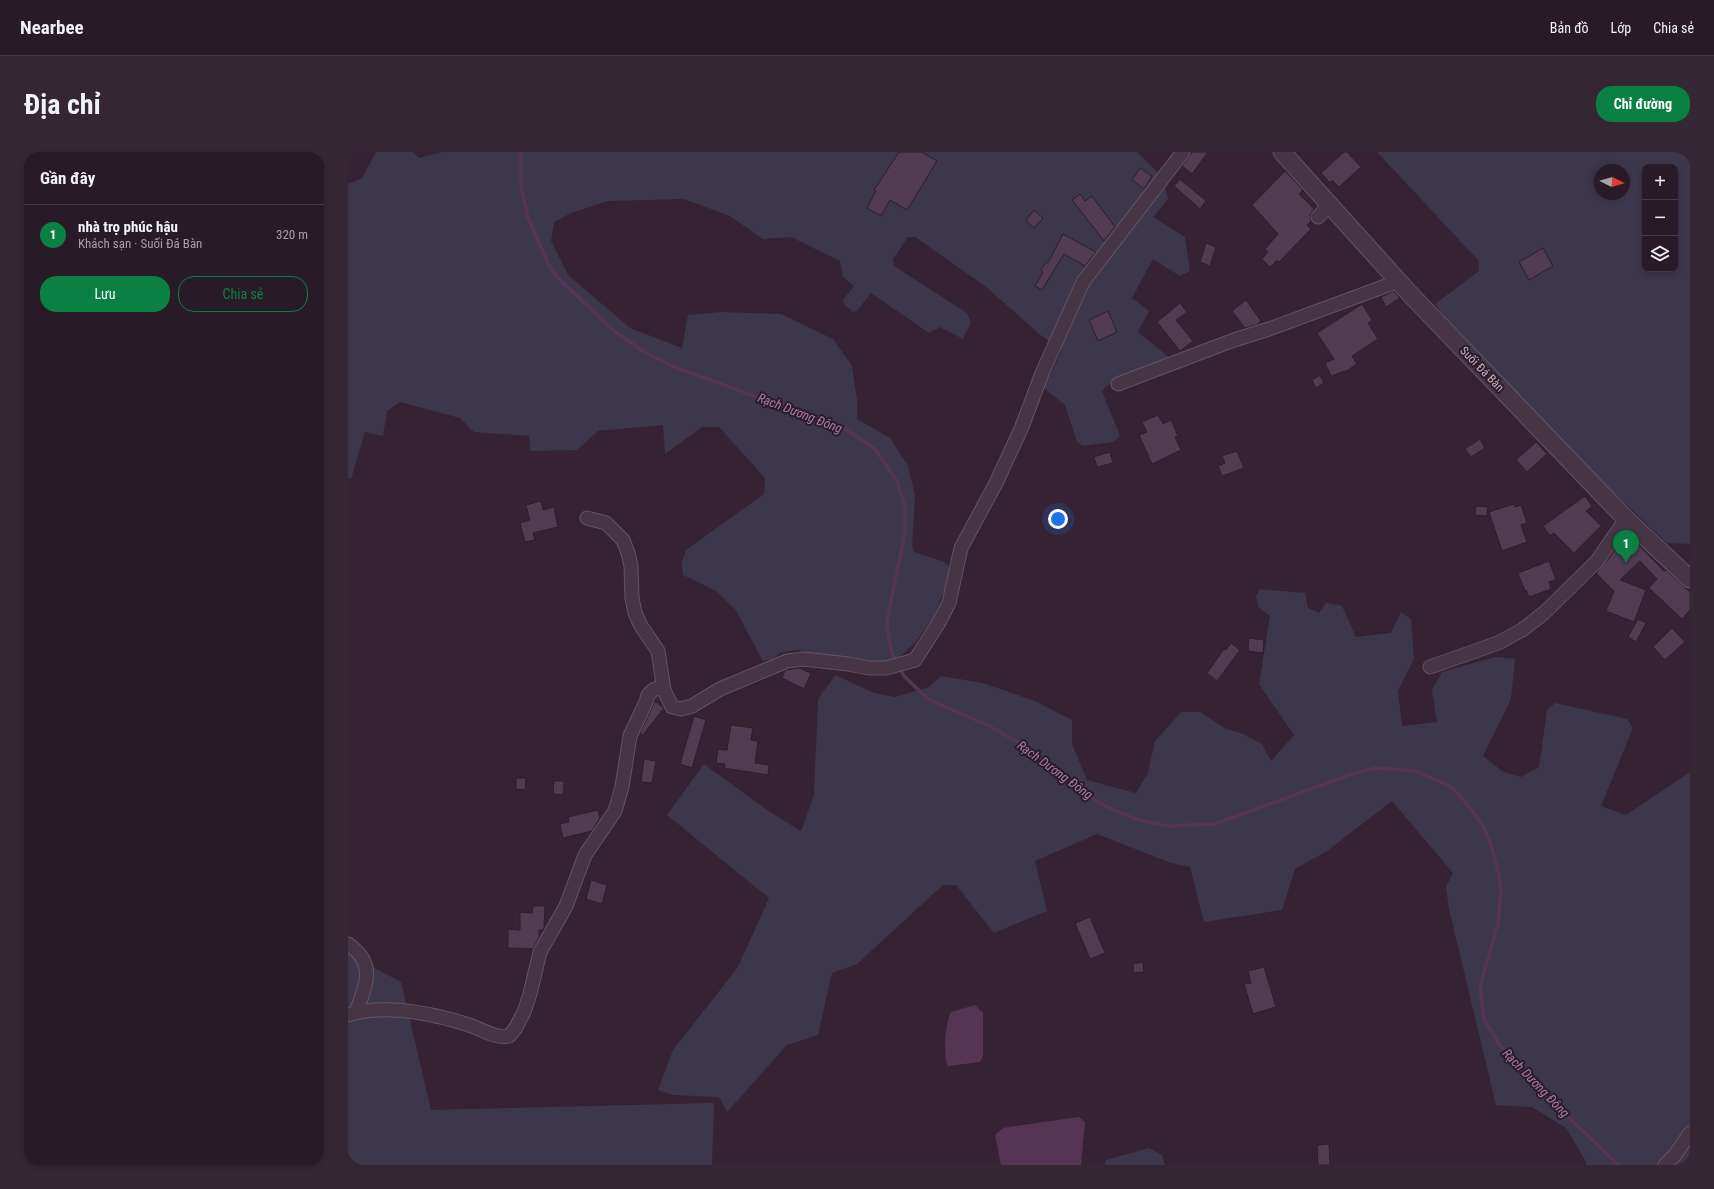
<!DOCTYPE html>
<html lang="vi">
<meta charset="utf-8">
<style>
:root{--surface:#281a27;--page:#342733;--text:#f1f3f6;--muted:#a5a1a7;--line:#443844;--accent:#0b8043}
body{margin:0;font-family:"Roboto Condensed",sans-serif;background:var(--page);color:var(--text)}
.controls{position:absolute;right:12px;top:12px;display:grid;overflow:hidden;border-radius:8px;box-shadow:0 2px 6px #0003}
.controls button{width:36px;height:36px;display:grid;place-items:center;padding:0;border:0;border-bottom:1px solid var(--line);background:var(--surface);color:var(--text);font:20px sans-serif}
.compass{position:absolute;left:1246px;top:12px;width:36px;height:36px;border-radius:50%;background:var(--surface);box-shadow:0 2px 6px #0003;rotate:95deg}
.you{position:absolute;left:710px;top:367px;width:14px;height:14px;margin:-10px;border:3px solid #fff;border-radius:50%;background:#1a73e8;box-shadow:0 0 0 6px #1a73e833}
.badge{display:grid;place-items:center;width:26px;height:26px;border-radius:50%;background:var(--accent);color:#fff;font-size:13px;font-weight:700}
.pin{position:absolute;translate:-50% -33px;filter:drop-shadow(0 1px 2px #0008)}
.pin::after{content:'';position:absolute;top:21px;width:14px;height:12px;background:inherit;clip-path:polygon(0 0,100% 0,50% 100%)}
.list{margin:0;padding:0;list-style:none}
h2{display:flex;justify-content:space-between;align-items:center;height:52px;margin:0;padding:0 16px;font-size:17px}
h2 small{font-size:13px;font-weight:400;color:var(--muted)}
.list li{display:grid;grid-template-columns:26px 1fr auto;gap:12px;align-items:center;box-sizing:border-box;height:60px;padding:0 16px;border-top:1px solid var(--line)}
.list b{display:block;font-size:15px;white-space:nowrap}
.list p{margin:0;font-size:13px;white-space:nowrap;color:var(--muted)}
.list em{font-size:13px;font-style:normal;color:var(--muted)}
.actions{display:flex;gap:8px;padding:12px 16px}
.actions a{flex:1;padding:9px 0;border:1px solid var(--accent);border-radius:16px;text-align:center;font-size:14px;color:var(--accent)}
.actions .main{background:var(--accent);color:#fff}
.icon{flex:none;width:22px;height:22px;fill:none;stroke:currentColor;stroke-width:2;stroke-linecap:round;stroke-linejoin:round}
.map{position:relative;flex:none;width:1342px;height:1013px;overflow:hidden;border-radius:16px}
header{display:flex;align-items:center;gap:24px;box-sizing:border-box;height:56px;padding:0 20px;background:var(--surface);border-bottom:1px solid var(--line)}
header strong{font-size:19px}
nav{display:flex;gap:22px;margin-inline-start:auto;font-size:14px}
.intro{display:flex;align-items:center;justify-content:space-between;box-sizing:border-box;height:96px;padding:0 24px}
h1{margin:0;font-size:28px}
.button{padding:10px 18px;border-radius:16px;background:var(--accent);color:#fff;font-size:14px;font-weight:700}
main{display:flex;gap:24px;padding:0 24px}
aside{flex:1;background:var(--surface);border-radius:16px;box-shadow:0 2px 6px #0003}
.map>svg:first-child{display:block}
.green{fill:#3c374b;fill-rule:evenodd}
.water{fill:#563554}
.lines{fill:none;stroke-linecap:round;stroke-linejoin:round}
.stream{stroke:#563554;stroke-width:3.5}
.building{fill:#513b50;stroke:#2d1e2c}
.minor-casing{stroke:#645463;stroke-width:15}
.tertiary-casing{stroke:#645463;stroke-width:19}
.minor{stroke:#463645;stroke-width:13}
.tertiary{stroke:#463645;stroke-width:17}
.labels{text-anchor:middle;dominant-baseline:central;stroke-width:4;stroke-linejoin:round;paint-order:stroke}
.street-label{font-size:12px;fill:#c2b1c1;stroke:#2b1c2a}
.water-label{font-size:13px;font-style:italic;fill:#a77ca5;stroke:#2b1c2a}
</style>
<header>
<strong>Nearbee</strong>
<nav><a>Bản đồ</a><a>Lớp</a><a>Chia sẻ</a></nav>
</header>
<div class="intro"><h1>Địa chỉ</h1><a class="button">Chỉ đường</a></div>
<main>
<aside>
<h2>Gần đây<small></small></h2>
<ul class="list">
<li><span class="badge">1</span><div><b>nhà trọ phúc hậu</b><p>Khách sạn · Suối Đá Bàn</p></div><em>320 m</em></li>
</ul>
<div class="actions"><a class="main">Lưu</a><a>Chia sẻ</a></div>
</aside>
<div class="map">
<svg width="1342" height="1013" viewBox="0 0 1342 1013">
<rect width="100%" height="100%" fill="#352334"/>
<!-- green -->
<path class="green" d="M28,0H65L71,6L94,0H789L815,26L820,47L805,65L837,85L842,119L832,124L805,107L784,146L801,159L790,180L823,207C800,215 771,220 754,239L772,284L765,290L735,294L729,290L717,253L696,236L714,198L691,182L637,134L567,85H560L545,107L546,114L619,161L623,170L615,187L592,175L581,181L523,141L509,159L505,160L497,153L495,148L506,134L495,125L492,109L443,85L415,87L382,64L336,47L260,49L223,61L206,70L203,89L220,123L282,176L334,196L340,163L373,160L433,162L485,187L504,214L509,248V267L542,286L560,314L567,344L564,394L566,400L596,410L602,416L597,436L586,464L567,491L551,505L536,511L448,498L432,501L424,507L415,509L387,457L368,439L335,423L334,409L338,398L416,342L417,326L371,275H354L317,302L315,273L250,279L229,298L182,299L181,284L126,280L112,266L52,250L39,259L35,284L17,280L3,327L0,326V32L14,26Z
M1029,0H1342V392L1319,391L1233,310L1097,166L1087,152L1131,119L1130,108ZM1297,15H1327V117H1297ZM1252,18H1276V42H1252Z
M912,437L957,441L960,456L971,461L978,451L994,454L1008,485L1043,481L1053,460L1063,467L1066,507L1050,539L1054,574L1089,570L1084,538L1094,520L1147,505L1167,507L1163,547L1135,604L1154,619L1173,625L1191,615L1199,558L1207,551L1279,567L1285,576L1253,654L1278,663L1342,620V1013H1238V1010L1218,976L1184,955L1148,953L1101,757L1098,735L1105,721L1044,649L979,699L947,717L934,758L856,770L842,715L823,711L749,682L687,709L699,759L646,781L608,733H595L509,812L484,821L470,883L439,893L379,960L371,945L325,943L310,938L325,898L390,815L421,746L319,663L356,612L419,658L453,679L466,643L470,547L487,523L526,541L547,545L581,535L593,524L635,531L687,549L724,568V592L739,628L788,641L800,621L807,589L833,560H852L878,577L893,581L914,592L923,609L946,583L911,532L922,464L910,455L908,444Z
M0,802L53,830L83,958L366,951L364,1013H0Z
M801,996L814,1003L817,1013H756L758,1008Z"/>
<!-- water -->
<path class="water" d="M627,853L635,861V904L632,910L600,914C595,903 597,871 603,860Z
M731,965L737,970L733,1013H653L647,983L655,976Z"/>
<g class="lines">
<!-- stream -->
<path class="stream" d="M173,0V34L180,66L200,111L209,125L267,180L295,199L326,215L496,276L527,297L549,329L557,355V382L540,463L539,476L544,502L556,524L580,547L639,573L678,594L733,639L759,655L788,667L819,674L867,672L1001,623L1027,616L1068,619L1103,635L1115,647L1135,674L1142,690L1151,722L1153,739L1150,772L1132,834L1136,867L1151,892L1173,919L1270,1013"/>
</g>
<!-- building -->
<path class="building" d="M551,0H574L589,9L559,58L542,48L533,64L519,56L528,39L526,38Z
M844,0H860L844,22L834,14Z
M996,0H999L1013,15L991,35L984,28L982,31L973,21Z
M792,16L804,24L796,37L784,28Z
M937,19L955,38L951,42L966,57L962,63L963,69L959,73L963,77L931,110L929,108L922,115L914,107L920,100L917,97L930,82L904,53Z
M832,27L858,49L852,57L826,34Z
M732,42L737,49L744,44L767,75L756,89L724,48Z
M686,58L695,66L686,76L678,68Z
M715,82L748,100L737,114L716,102L694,138L687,134L695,120L693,118L698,110L700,111Z
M858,91L868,95L862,114L852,110Z
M1195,96L1205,114L1181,128L1171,110Z
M1046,139L1052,146L1038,155L1033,145Z
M898,148L913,169L908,173L897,176L884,159Z
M832,151L839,160L828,168L845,189L832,199L809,170Z
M1014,152L1024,168L1020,171L1030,187L1004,204L1009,212L1000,218L983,224L977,211L986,207L969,181Z
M760,159L769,180L750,189L741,168Z
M972,223L976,231L968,236L964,228Z
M810,263L815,272L823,268L830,284L827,285L833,298L804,312L791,283L799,280L794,270Z
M1132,287L1137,296L1123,305L1117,297Z
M1188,290L1199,302L1179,320L1168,308Z
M889,299L896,316L874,324L870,314L877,311L874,304Z
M762,300L765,311L749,315L746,305Z
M1237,344L1244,354L1238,359L1253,374L1226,401L1206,381L1202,384L1195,374Z
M193,349L195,358L206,355L210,375L185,381L187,388L177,390L172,371L182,368L178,353Z
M1166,352L1167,355L1173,353L1179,371L1173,373L1179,390L1154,399L1141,360Z
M1128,354L1140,355L1139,364L1127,363Z
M1281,383L1316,419L1318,418L1342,440V458L1334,467L1301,436L1309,427L1292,409L1272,428L1298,438L1286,470L1258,459L1266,439L1248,421L1262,405L1268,395Z
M1201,409L1208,428L1201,430L1203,437L1181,445L1178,438L1177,439L1170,421Z
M1290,467L1298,471L1288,490L1280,485Z
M1324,476L1337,490L1317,508L1305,495Z
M901,486L916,488L915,501L900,499Z
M883,491L892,498L869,529L859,521L876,497L878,498Z
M451,516L463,521L456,537L434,526L437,518Z
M307,549L316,556L295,583L292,581Z
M346,564L358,568L344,616L332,612Z
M383,573L405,576L403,588L410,589L407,611L421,613L420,623L376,616L377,612L368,611L370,597L379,598Z
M296,607L308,609L304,631L293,630Z
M168,626H178L177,638L168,637Z
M206,629H216L215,643L205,642Z
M250,658L252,666L244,679L215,686L212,672L221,670L220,665Z
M243,728L259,733L254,752L238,747Z
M185,754H197L196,776L195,778H191V785L185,797L160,796V777L172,778V760L184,761Z
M742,765L757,801L742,807L727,771Z
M795,810L796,820L786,821L785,812Z
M916,815L928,855L905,862L896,832L903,831L900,819Z
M981,992L982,1013H970L969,993Z"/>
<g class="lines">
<defs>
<path id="minor" d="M970,65L981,53
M770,232L886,188L921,177L1051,129
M239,366L258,371L275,388L280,401L283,414L284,446L287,461L293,474L310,499L316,538
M1082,515L1150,491L1174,478L1196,461L1249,409L1278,367
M0,792C29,812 18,833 8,860
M0,863C34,852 81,861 115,871C130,875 146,887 161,884L167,877L176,860L182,842L192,800L218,754L237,703L267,659L274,635L282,584L298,550L300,543L305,538L310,536L316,538L324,555L333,557L344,554L372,537L439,509L456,507L500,512L521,516H538L567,508L590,472L601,451L613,396L648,331L673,277L695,219L735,130L835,0
M1317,1013L1327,1003L1342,981"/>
<path id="tertiary" d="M934,0L1062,142L1278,367L1342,427"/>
</defs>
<!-- minor casing -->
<use href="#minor" class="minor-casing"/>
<!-- tertiary casing -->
<use href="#tertiary" class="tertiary-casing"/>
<!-- minor -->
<use href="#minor" class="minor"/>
<!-- tertiary -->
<use href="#tertiary" class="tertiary"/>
</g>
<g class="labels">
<!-- street labels -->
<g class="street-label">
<text transform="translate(1134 217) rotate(46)">Suối Đá Bàn</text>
</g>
<!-- water labels -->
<g class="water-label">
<text transform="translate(452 261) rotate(21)">Rạch Dương Đông</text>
<text transform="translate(707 618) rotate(36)">Rạch Dương Đông</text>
<text transform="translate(1188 931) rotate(46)">Rạch Dương Đông</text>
</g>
</g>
</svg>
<div class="controls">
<button>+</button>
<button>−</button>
<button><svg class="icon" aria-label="layers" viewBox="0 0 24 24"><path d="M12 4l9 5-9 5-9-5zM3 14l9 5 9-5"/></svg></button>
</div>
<svg class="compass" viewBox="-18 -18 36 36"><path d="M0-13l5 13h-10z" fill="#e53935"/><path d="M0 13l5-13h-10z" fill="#a5a1a7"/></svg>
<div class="you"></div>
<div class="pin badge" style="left:1278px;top:411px">1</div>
</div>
</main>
